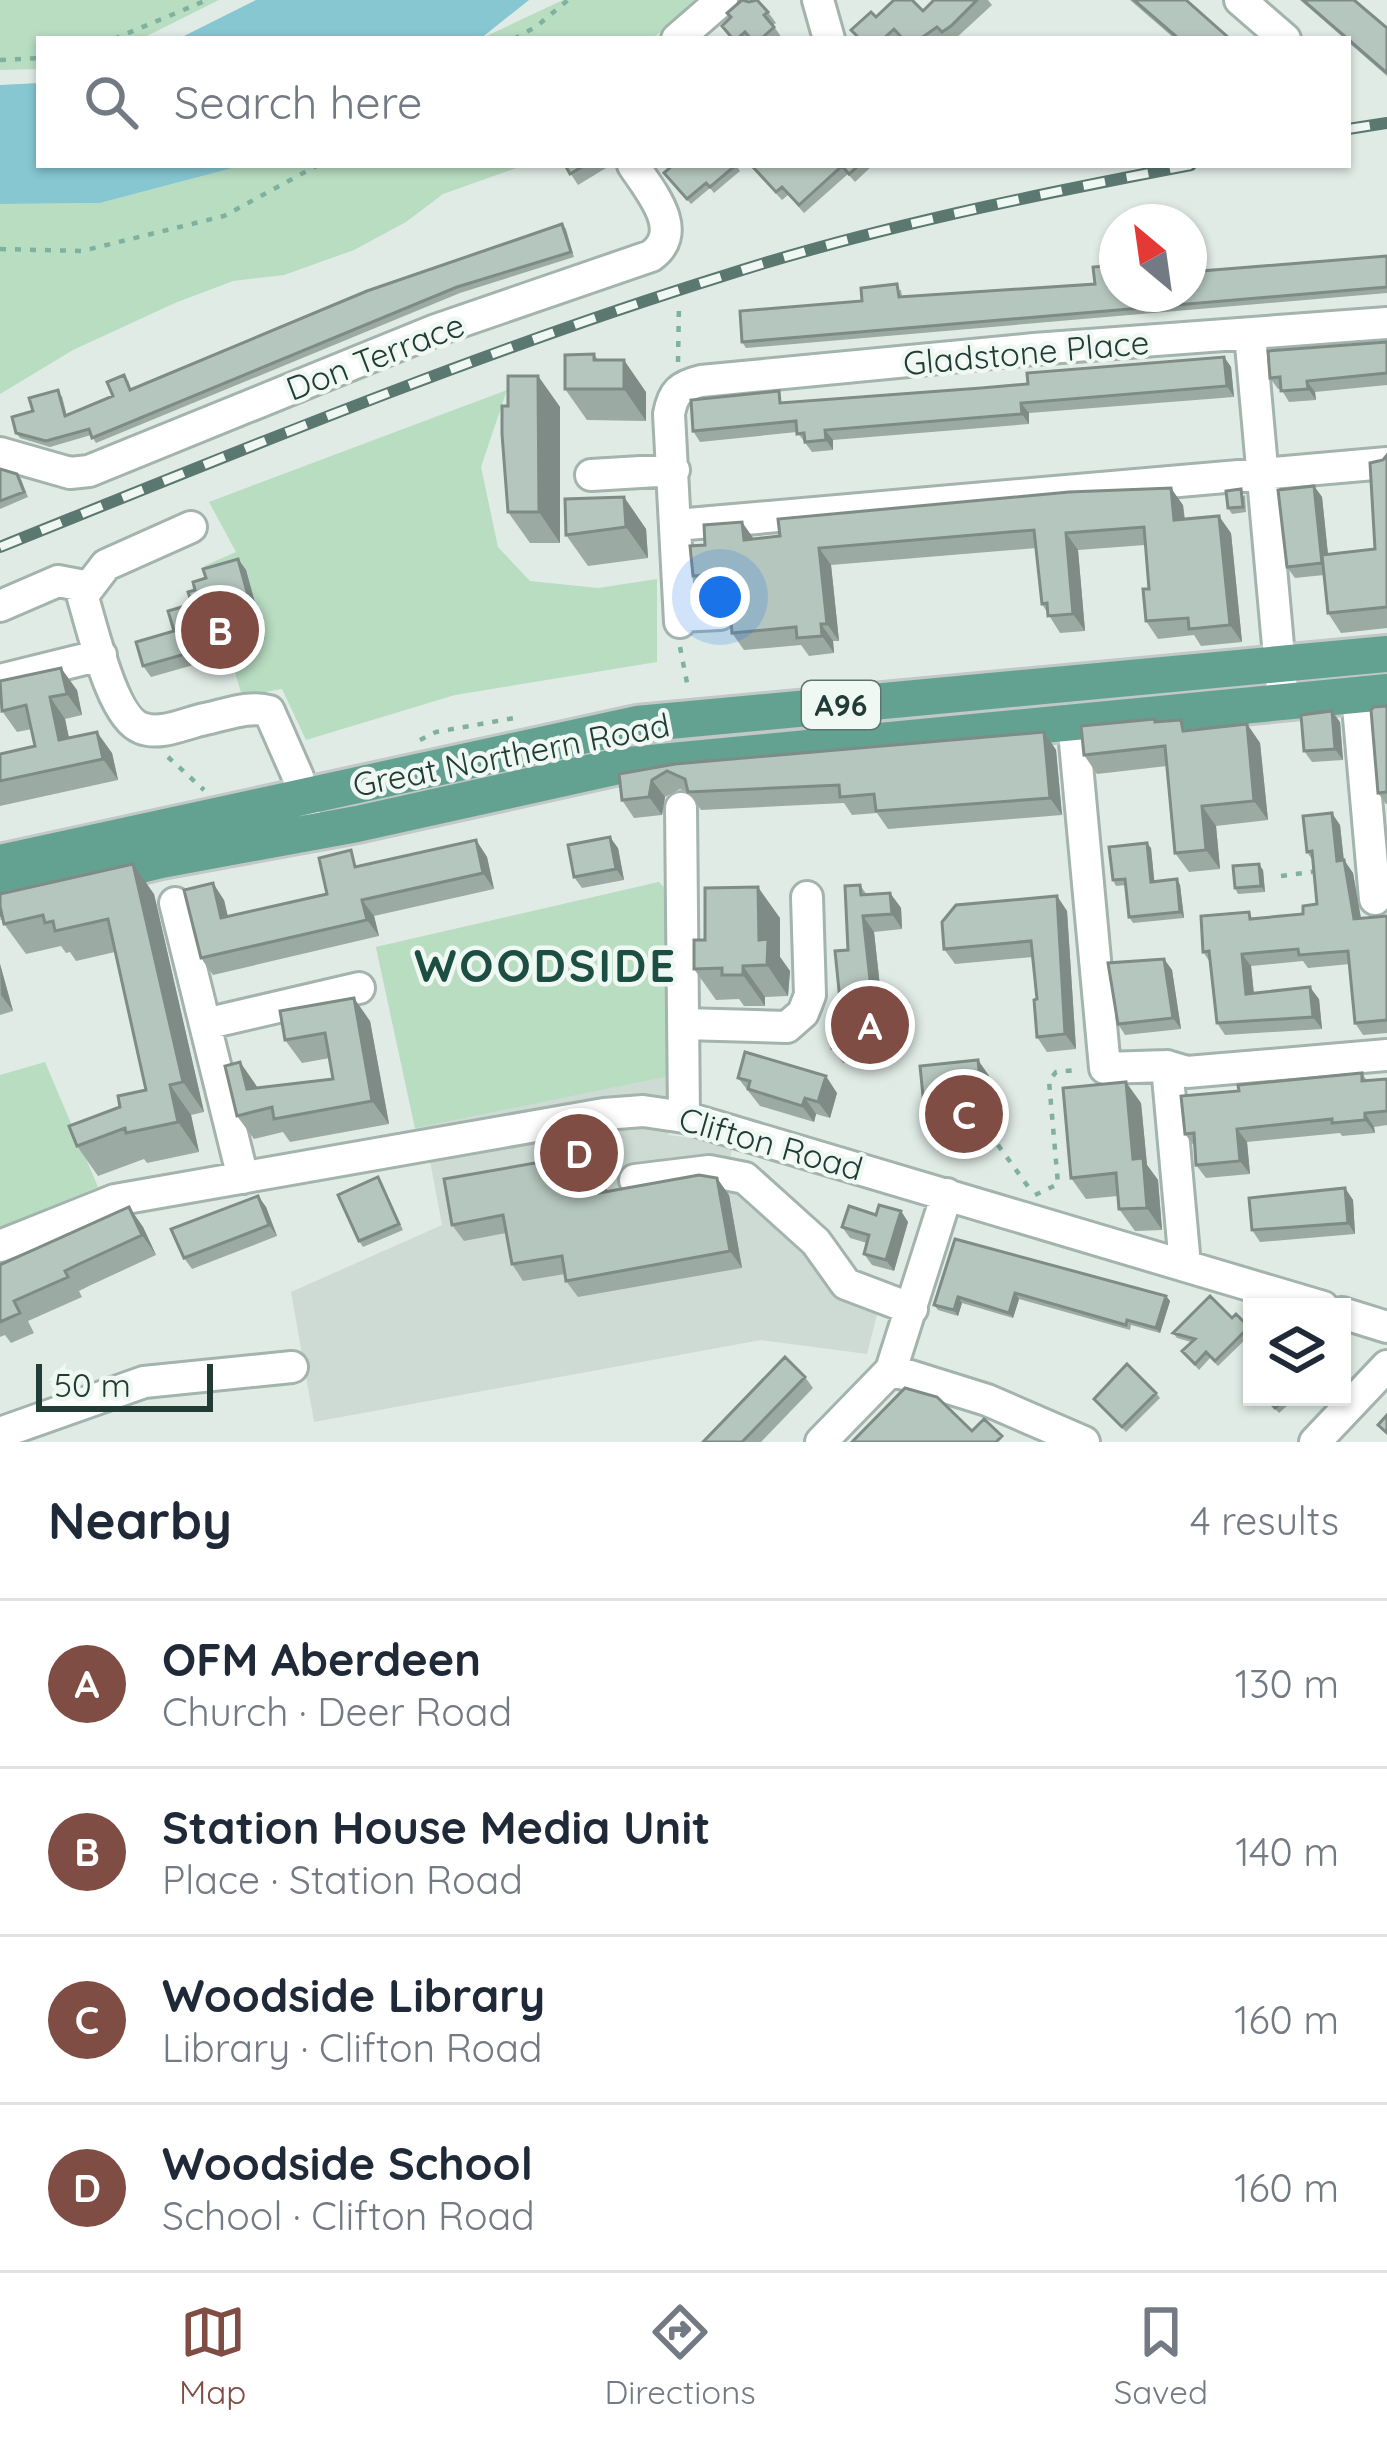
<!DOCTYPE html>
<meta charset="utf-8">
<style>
:root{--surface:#fff;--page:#f6f6f7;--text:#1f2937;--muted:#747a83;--line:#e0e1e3;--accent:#7f4d44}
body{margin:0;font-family:Quicksand,sans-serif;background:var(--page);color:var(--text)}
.controls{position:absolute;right:36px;bottom:36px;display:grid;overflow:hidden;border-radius:0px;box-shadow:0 3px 9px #0004}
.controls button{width:108px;height:108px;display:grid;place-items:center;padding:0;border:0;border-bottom:3px solid var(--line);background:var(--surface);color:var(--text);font:60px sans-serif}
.compass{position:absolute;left:1099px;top:204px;width:108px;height:108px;border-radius:50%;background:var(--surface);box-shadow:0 3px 9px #0004;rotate:331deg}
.scale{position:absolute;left:36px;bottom:30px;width:177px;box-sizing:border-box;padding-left:12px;border:6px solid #203c34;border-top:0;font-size:33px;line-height:42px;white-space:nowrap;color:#203c34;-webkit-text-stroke:9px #f0f8f4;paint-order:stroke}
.you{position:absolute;left:720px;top:597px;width:42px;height:42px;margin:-30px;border:9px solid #fff;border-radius:50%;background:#1a73e8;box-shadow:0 0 0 18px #1a73e833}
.badge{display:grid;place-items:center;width:78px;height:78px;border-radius:50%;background:var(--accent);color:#fff;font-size:39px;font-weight:700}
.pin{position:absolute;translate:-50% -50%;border:6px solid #fff;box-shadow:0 3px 12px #0006}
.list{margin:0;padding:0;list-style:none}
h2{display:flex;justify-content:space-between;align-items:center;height:156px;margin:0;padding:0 48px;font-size:51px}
h2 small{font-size:39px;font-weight:400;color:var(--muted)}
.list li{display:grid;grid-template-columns:78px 1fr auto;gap:36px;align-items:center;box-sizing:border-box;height:168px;padding:0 48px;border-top:3px solid var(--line)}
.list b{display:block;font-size:45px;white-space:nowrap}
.list p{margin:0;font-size:39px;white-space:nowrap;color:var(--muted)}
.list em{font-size:39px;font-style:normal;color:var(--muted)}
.icon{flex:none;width:66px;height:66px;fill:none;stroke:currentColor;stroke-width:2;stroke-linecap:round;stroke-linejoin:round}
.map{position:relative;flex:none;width:1387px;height:1442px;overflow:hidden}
.search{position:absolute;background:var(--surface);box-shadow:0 3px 9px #0004;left:36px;right:36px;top:36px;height:132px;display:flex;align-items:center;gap:30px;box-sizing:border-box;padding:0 42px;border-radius:0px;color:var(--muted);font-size:45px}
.sheet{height:828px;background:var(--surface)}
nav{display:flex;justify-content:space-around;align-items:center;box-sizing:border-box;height:168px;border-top:3px solid var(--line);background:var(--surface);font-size:33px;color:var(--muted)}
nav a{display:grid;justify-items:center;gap:6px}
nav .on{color:var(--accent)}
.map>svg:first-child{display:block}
.built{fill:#cedbd5}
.green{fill:#b8ddc1}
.water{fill:#86c7d2}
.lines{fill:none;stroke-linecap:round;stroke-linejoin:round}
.minor-casing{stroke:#a3b3ad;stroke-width:36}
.major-casing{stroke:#c1c8c6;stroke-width:42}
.path{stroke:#7fb0a0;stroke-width:4.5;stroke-dasharray:6 9;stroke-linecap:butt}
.minor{stroke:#fff;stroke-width:30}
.major{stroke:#63a291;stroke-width:36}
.rail-casing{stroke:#5a786f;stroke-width:12}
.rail{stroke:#f0f8f4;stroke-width:8;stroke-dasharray:22;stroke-linecap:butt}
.wall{fill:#9caaa4}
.shaded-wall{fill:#7f8b86}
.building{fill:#b5c6bf;stroke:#7f8b86;stroke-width:3}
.labels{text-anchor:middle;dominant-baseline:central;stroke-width:9;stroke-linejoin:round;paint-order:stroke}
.shield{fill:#f0f8f4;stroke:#5e746e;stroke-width:3}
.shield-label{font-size:30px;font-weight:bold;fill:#203c34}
.street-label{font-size:33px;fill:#203c34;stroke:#f0f8f4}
.district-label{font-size:45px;font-weight:bold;letter-spacing:3px;fill:#1c4e41;stroke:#f0f8f4}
</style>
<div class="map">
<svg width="1387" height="1442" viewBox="0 0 1387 1442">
<rect width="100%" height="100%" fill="#e0ebe6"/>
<!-- built -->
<path class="built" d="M659,882L674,1075L669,1135L699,1139L732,1149L727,1175L839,1288L879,1307L867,1354L761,1340L314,1422L291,1292L442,1225L429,1156L415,1128L376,947Z"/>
<!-- green -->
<path class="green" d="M0,0H219L141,39H39V69L0,70Z
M563,0H698L652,39H480Z
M244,165H525L443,194L406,222L354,250L284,275L233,281L175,303L73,350L0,394V204L100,203Z
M507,390L481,467L498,547L530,581L598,588L657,579V662L455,695L306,740L282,689L242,696L204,566L236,552L209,502Z
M659,882L672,895L674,1075L415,1128L376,947Z
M45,1062L98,1187L0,1227V1075Z"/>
<!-- water -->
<path class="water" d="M256,0H529L480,39H178Z
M39,83V165H244L100,203L0,204V85Z"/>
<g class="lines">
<defs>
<path id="minor" d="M818,0L829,39
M1240,0L1285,39
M677,39L722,0
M1250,334L1283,701
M0,453L70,473L89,471L436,330L651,256C686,231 650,191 633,165
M591,475L674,470
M676,525L1387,463
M83,595L106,565L191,527
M0,606L58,581L79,585C90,616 110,717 141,728C161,736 185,723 205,719C225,715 250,705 269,711L298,777L305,815
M680,616L720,614
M680,622L669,414C673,392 680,386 701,381L1034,349L1387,323
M0,680L101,655
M1357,695L1375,899
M1073,721L1105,1068L1167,1066L1187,1072L1387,1055
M681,808L684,1117
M175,903L243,1178
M205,1024L359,988
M684,1024L787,1027L803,1013L810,995L807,897
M1167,1066L1185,1265
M635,1180L709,1171L745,1178L816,1242L846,1284L912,1309
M0,1246L115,1200L604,1114L643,1111L684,1117L1323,1307
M1342,1313L1387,1327
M891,1370L987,1400L1084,1442
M0,1433L144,1382L292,1367
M821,1442L891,1370L947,1194
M1315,1442L1387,1366"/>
<path id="major" d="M0,863L637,724L1387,654
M0,899L161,860L357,824L619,766L1387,692"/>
</defs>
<!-- minor casing -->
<use href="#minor" class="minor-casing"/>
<!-- major casing -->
<use href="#major" class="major-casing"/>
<!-- path -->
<path class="path" d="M114,39L207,0
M514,39L537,26L568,0
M0,60L39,58
M0,249L82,251L224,216L318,165
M678,362L679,304
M680,647L688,688
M420,740L436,732L520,717
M168,757L204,790
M1281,876L1318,871
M998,1145L1032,1192
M1035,1195L1058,1184L1049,1081L1056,1072L1077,1070"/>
<!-- minor -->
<use href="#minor" class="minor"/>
<!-- major -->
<use href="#major" class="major"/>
<defs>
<path id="rail" d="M1348,129L1387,123
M0,547C239,451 476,353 723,276C875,227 1034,195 1191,165"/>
</defs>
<!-- rail casing -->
<use href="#rail" class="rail-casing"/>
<!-- rail -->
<use href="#rail" class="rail"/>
</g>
<!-- wall -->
<path class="wall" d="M934,0H988L992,5L955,39H858L851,30L876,17L923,11Z
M1130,0H1186L1230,39H1175Z
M1300,0H1354L1387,28V76L1348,42V39H1345Z
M768,12L776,23L773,25L782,38L781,39H731L722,26Z
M565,165H611L578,185Z
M736,165L740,171L714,193L710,188L691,204L668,178Z
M755,165H873L855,182L848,174L804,213L788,195L782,200L759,175L753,167Z
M562,224L566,229L574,257L460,293L96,443L91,435L50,447L20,438L16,433L33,411L62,396L67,416L113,396L128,380L131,389Z
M1387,256V293L746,348L742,342L862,301L901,290L902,297L1117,294Z
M1387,342V385L1315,392L1316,400L1289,402L1281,389H1278L1270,378Z
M594,354L598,360L646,392V421L587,420L565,389Z
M1224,357L1231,367L1234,397L1029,413V424L833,440V450L812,452L797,432L700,442L693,431L786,402L1028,384Z
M538,376L560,407V543H530L508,512V406Z
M1387,455V628L1341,633L1328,613L1324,575L1295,578L1287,567L1314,486L1322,497L1328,554L1375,549L1383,460Z
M0,469L21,479L28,497L0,509Z
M1245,495L1246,512L1232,514L1228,508Z
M624,497L646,529L648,558L588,566L566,535Z
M1183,505L1185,519L1231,533L1242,642L1201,646L1194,635L1158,639L1146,621L1149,589L1145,545L1078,550L1085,631L1060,633L1042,604L1036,548L831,565L839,641H833L834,653L809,656L801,645L744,650L732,633L728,591L705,593L693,576L705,545L754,539Z
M238,559L246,570L265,639L209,654L211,660L151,677L143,666L174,631L192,604L206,578Z
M77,690L82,715L65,719L69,738L112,753L118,780L0,806V754L35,746L32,729L17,732L2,711Z
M1387,706V804H1386L1378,793Z
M1157,722L1189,730L1247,724L1260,743L1268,820L1216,826L1220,869L1189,872L1175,853L1167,766L1097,774L1084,755Z
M1340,722L1343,760L1312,762L1304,751Z
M1044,732L1056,750L1062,815L888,829L877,813L852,815L844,803L701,810L689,793L680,789L665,797L662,815L634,818L622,800L619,774Z
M1340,825L1344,860L1353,873L1361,918L1387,916V1033L1363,1035L1355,1023L1350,964L1308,968L1303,961L1251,966L1254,993L1319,999L1322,1029L1225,1035L1217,1023L1210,962L1203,952L1254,919L1303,914L1317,904L1313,861L1307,852Z
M476,840L487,857L494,889L374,916L379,936L213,975L201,958L224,900L228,917L327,894L361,865Z
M618,848L624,880L582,888L574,877Z
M1151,848L1154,881L1177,879L1180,885L1184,918L1133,923L1129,917L1126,885L1116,886L1113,880Z
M1263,870L1265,892L1238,894L1235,888Z
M860,885L867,895L890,893L901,908L902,929L874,932L888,1059L843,1063L832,1048L842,1020L848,950Z
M154,894L204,1112L191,1115L199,1152L147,1163L144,1159L98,1176L77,1146L120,1107L146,1090L115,952L76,961L70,952L66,953L61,946L26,954L4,924L0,906Z
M1057,896L1067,911L1076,1049L1047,1052L1037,1037V999L1033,957L955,964L944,949Z
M780,918V957L790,971L788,996L765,997V1006H744L739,999L716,1000L694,969L705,940Z
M1164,959L1172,970L1181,1029L1125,1035L1118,1024Z
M0,964L13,1011L0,1015Z
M370,1021L389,1124L290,1142L283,1132L254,1139L237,1116L256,1085L257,1088L333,1079L330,1058L302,1063L285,1040Z
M978,1060L989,1076L996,1146L939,1152L927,1136Z
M1362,1073L1367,1081L1387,1079V1125L1374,1127L1375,1133L1342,1136L1340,1133L1247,1142L1250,1174L1206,1178L1196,1165L1195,1147L1185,1134L1239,1091Z
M738,1078L837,1093L830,1118L816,1114L814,1122L760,1106Z
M1141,1103L1147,1165L1158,1180L1162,1230L1135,1231L1119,1209L1118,1196L1086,1199L1071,1178Z
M592,1153L603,1169L607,1191L729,1195L742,1268L578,1297L566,1281L565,1274L523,1281L512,1264L506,1233L464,1241L452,1225Z
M378,1177L403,1230L363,1247L359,1241Z
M1345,1188L1353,1200L1355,1234L1260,1242L1252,1230Z
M258,1196L266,1207L277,1236L192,1269L184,1258Z
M129,1207L143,1227L156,1255L91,1285L79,1291L82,1297L28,1321L34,1333L11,1343L5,1335L0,1337V1265Z
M901,1211L908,1222L894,1271L872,1265L864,1254L867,1243L850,1238L842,1227L876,1215Z
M955,1239L1166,1296L1170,1301L1160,1333L1131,1325L1130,1330L1019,1299L1013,1318L962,1303L958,1316L938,1310L934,1305Z
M1232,1318L1249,1327L1252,1333L1218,1366L1210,1358L1199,1370L1182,1351L1191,1342L1177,1338L1173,1333Z
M805,1377L813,1388L761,1442H703Z
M1156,1393L1160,1398L1126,1432L1094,1399Z
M1264,1397H1297L1279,1413Z"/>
<!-- shaded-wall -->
<path class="shaded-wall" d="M1224,357L1231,367L1234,397L1227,386Z
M624,360L646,392V421L624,389Z
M538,376L560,407V543L539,512Z
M1307,381L1315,392L1316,400L1308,389Z
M1021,403L1029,413V424L1022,414Z
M825,430L833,440V450L826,440Z
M1314,486L1322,497L1330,574L1322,563Z
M1171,488L1183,505L1186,537L1174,520Z
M624,497L646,529L648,558L626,527Z
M1219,516L1231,533L1242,642L1230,625Z
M742,522L754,539L744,540Z
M1066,533L1078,550L1085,631L1073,614Z
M819,548L831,565L839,641L827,624Z
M238,559L246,570L265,639L257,628Z
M821,624L833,641L834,653L822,636Z
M61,668L77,690L82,715L67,694Z
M50,697L65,719L74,762L59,740Z
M1332,711L1340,722L1343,760L1335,749Z
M1247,724L1260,743L1268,820L1254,801Z
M97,732L112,753L118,780L103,759Z
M1044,732L1056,750L1062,815L1050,798Z
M652,780L665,797L662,815L649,797Z
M1202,806L1216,826L1220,869L1206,850Z
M1332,813L1340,825L1345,873L1337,861Z
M610,837L618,848L624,880L616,869Z
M476,840L487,857L494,889L483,873Z
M1147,843L1151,848L1155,887L1151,882Z
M1344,860L1353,873L1363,931L1354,919Z
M133,864L154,894L204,1112L183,1082Z
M1259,864L1263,870L1265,892L1261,886Z
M1177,879L1180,885L1184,918L1180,912Z
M213,883L224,900L232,935L221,918Z
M758,887L780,918V957L790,971L788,996L767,965L759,940Z
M890,893L901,908L902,929L892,914Z
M1057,896L1067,911L1076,1049L1065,1034Z
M362,900L374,916L379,936L367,920Z
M863,916L874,932L888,1059L877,1043Z
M1242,954L1251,966L1255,1006L1246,994Z
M1164,959L1172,970L1181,1029L1173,1018Z
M0,964L13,1011L1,995Z
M743,966L765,997V1006L743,975Z
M1310,987L1319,999L1322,1029L1313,1017Z
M354,998L370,1021L389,1124L372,1101Z
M978,1060L989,1076L996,1146L985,1130Z
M240,1062L256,1085L263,1112L247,1089Z
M826,1076L837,1093L830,1118L818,1102Z
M1126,1082L1141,1103L1147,1165L1158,1180L1162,1230L1147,1208L1133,1159Z
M170,1085L191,1115L199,1152L178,1122Z
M805,1098L816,1114L814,1122L802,1106Z
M1365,1113L1374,1127L1375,1133L1365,1120Z
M1237,1129L1247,1142L1250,1174L1240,1161Z
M592,1153L603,1169L610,1209L599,1193Z
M717,1178L729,1195L742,1268L730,1251Z
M1345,1188L1353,1200L1355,1234L1348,1223Z
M258,1196L266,1207L277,1236L269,1225Z
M129,1207L143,1227L156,1255L142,1235Z
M901,1211L908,1222L894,1271L886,1260Z
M1015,1293L1019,1299L1013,1318L1009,1313Z
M1166,1296L1170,1301L1160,1333L1156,1328Z
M958,1297L962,1303L958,1316L954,1310Z"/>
<!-- building -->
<path class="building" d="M742,0L749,2L757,0L768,12L764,15L774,27L761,39H751L745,32L737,39H733L722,26L731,17L727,13Z
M894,0H912L923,11L934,0H977L951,26L942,32L937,27L920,39H903L894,29L883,39H860L851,30L871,12L876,17Z
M1134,0H1186L1230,39H1179Z
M1303,0H1354L1387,28V73Z
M565,165H585L570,174Z
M673,165H736L710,187L706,183L687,199L664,173Z
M755,165L808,166L859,165L849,174L842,166L799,205L782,187L776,192L753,167Z
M562,224L571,252L457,287L92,438L89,429L46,441L16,433L12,417L33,411L29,398L58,390L65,416L113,396L107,382L124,375L130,390L367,291Z
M1387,256V287L742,342L740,311L862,301L861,288L897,284L899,297L1095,284L1093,267L1117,265V294H1189V272Z
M1387,342V373L1307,381L1308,389L1281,391L1280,377L1270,378L1268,351Z
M594,354V360H624V389H565V355Z
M1224,357L1227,386L1021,403L1022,414L825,430L826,440L805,442L804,433L797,434L796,421L693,431L691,400L779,391L780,403L981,388L1028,384L1027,373Z
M508,376H538L539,512H508L502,434V406H508Z
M1387,455V607L1328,613L1322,555L1375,549L1370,463L1383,460Z
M0,469L17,474L24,492L0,501Z
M1314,486L1322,563L1287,567L1278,490Z
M1171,488L1174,520L1219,516L1230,625L1189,629L1188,618L1146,621L1143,589H1149L1144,527L1066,533L1073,614L1048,616L1047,603L1042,604L1034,530L819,548L827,624H821L822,636L797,638L796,627L732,633L727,573L693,576L690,546L705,545L704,525L742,522L744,540L780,536L778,519L1069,492Z
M1241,489L1243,507L1228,508L1226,491Z
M624,497L626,527L566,535L565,499Z
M238,559L257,628L201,643L203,649L143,666L136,642L174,631L168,611L192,604L188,592L195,590L193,582L206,578L203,569Z
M61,668L67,694L50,697L59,740L97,732L103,759L0,781V754L35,746L26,705L2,711L0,681Z
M1387,706V792L1378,793L1371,710L1374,707Z
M1332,711L1335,749L1304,751L1301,715Z
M1155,719V722L1181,720L1183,731L1247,724L1254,801L1202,806L1206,850L1175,853L1165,746L1084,755L1081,726Z
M1044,732L1050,798L876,811L874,794L840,797L839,785L688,792L685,779L667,771L652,780L649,797L622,800L619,774L675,764Z
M1332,813L1337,861L1344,860L1354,919L1387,916V1020L1355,1023L1348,951L1299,955L1298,949L1242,954L1246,994L1310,987L1313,1017L1217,1023L1209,951L1203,952L1201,916L1249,912L1250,919L1303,914V906L1317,904L1312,851L1307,852L1303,816Z
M610,837L616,869L574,877L568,845Z
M476,840L483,873L362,900L367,920L201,958L184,890L213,883L221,918L327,894L319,858L351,850L355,867Z
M1147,843L1151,882L1177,879L1180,912L1129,917L1125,879L1113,880L1109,847Z
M133,864L183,1082L170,1085L178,1122L126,1133L125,1128L77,1146L69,1126L120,1107L118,1096L146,1090L108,919L55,931L53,921L45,923L43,915L4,924L0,906V894Z
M1259,864L1261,886L1235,888L1233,866Z
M860,885L861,895L890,893L892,914L863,916L877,1043L832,1048L829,1021L842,1020L835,951L848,950L845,886Z
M758,887L759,940L768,939L767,965L743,966V975H722V968L694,969V940H705V888Z
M1057,896L1065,1034L1037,1037L1034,1000L1037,999L1031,941L944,949L942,922L956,905Z
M1164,959L1173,1018L1118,1024L1108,963Z
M354,998L372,1101L274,1119L272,1107L237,1116L225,1066L240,1062L247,1089L333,1079L325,1033L285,1040L280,1011Z
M745,1052L826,1076L818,1102L805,1098L802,1106L748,1089L750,1081L738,1078Z
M978,1060L985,1130L927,1136L920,1066Z
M1362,1073V1081L1387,1079V1111L1365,1113V1120L1332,1123V1119L1237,1129L1240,1161L1196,1165L1194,1133L1185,1134L1181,1096L1239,1091L1238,1085Z
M1126,1082L1133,1159L1143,1158L1147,1208L1119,1209L1116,1173L1071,1178L1063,1088Z
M592,1153L599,1193L699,1175L717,1178L730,1251L566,1281L562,1256L512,1264L503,1215L452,1225L444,1179Z
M378,1177L399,1224L359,1241L338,1195Z
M1345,1188L1348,1223L1252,1230L1249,1198Z
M258,1196L269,1225L184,1258L171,1229Z
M879,1205L901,1211L886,1260L864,1254L869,1235L842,1227L849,1206L876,1215Z
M129,1207L142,1235L77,1265L65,1271L68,1277L14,1301L20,1313L0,1322V1265Z
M955,1239L1166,1296L1156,1328L1127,1320L1126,1325L1015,1293L1009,1313L958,1297L954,1310L934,1305Z
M1210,1296L1232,1318L1236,1314L1249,1327L1215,1361L1206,1352L1195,1364L1182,1351L1195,1339L1173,1333Z
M785,1357L805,1377L742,1442H703Z
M1127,1364L1156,1393L1122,1427L1094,1399Z
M905,1388L937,1397L972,1431L984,1419L1002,1436L996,1442H852Z
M1265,1397H1287L1275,1408Z
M1387,1415V1433L1378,1425Z"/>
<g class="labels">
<!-- shield labels -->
<rect class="shield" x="802" y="681" width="78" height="48" rx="9"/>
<g class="shield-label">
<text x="841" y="705">A96</text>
</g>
<!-- street labels -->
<g class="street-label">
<text transform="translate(1026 352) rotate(-5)">Gladstone Place</text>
<text transform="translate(375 356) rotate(-21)">Don Terrace</text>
<text transform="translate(511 754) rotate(-11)">Great Northern Road</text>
<text transform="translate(771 1143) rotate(16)">Clifton Road</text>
</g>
<!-- district labels -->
<g class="district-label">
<text x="546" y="965">WOODSIDE</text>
</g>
</g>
</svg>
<div class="controls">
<button><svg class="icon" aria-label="layers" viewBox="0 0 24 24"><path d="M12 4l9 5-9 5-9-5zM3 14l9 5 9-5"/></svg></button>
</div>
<svg class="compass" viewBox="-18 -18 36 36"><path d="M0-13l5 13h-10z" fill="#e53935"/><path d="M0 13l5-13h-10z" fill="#747a83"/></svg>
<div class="scale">50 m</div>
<div class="you"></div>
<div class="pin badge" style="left:870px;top:1025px">A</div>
<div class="pin badge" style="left:220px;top:630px">B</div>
<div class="pin badge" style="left:964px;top:1114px">C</div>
<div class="pin badge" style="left:579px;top:1153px">D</div>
<div class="search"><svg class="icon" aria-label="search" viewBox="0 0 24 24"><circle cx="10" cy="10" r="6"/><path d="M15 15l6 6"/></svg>Search here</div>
</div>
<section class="sheet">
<h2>Nearby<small>4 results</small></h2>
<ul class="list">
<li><span class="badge">A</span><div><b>OFM Aberdeen</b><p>Church · Deer Road</p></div><em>130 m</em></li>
<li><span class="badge">B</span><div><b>Station House Media Unit</b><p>Place · Station Road</p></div><em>140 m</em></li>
<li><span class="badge">C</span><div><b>Woodside Library</b><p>Library · Clifton Road</p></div><em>160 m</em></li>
<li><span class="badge">D</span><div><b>Woodside School</b><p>School · Clifton Road</p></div><em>160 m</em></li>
</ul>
</section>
<nav>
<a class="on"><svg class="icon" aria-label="map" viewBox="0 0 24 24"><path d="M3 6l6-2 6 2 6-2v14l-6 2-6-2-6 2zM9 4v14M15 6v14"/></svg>Map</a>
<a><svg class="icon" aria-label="directions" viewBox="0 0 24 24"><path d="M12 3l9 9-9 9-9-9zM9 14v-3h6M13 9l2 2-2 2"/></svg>Directions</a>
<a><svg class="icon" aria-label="saved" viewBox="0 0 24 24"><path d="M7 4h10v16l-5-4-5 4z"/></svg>Saved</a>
</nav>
